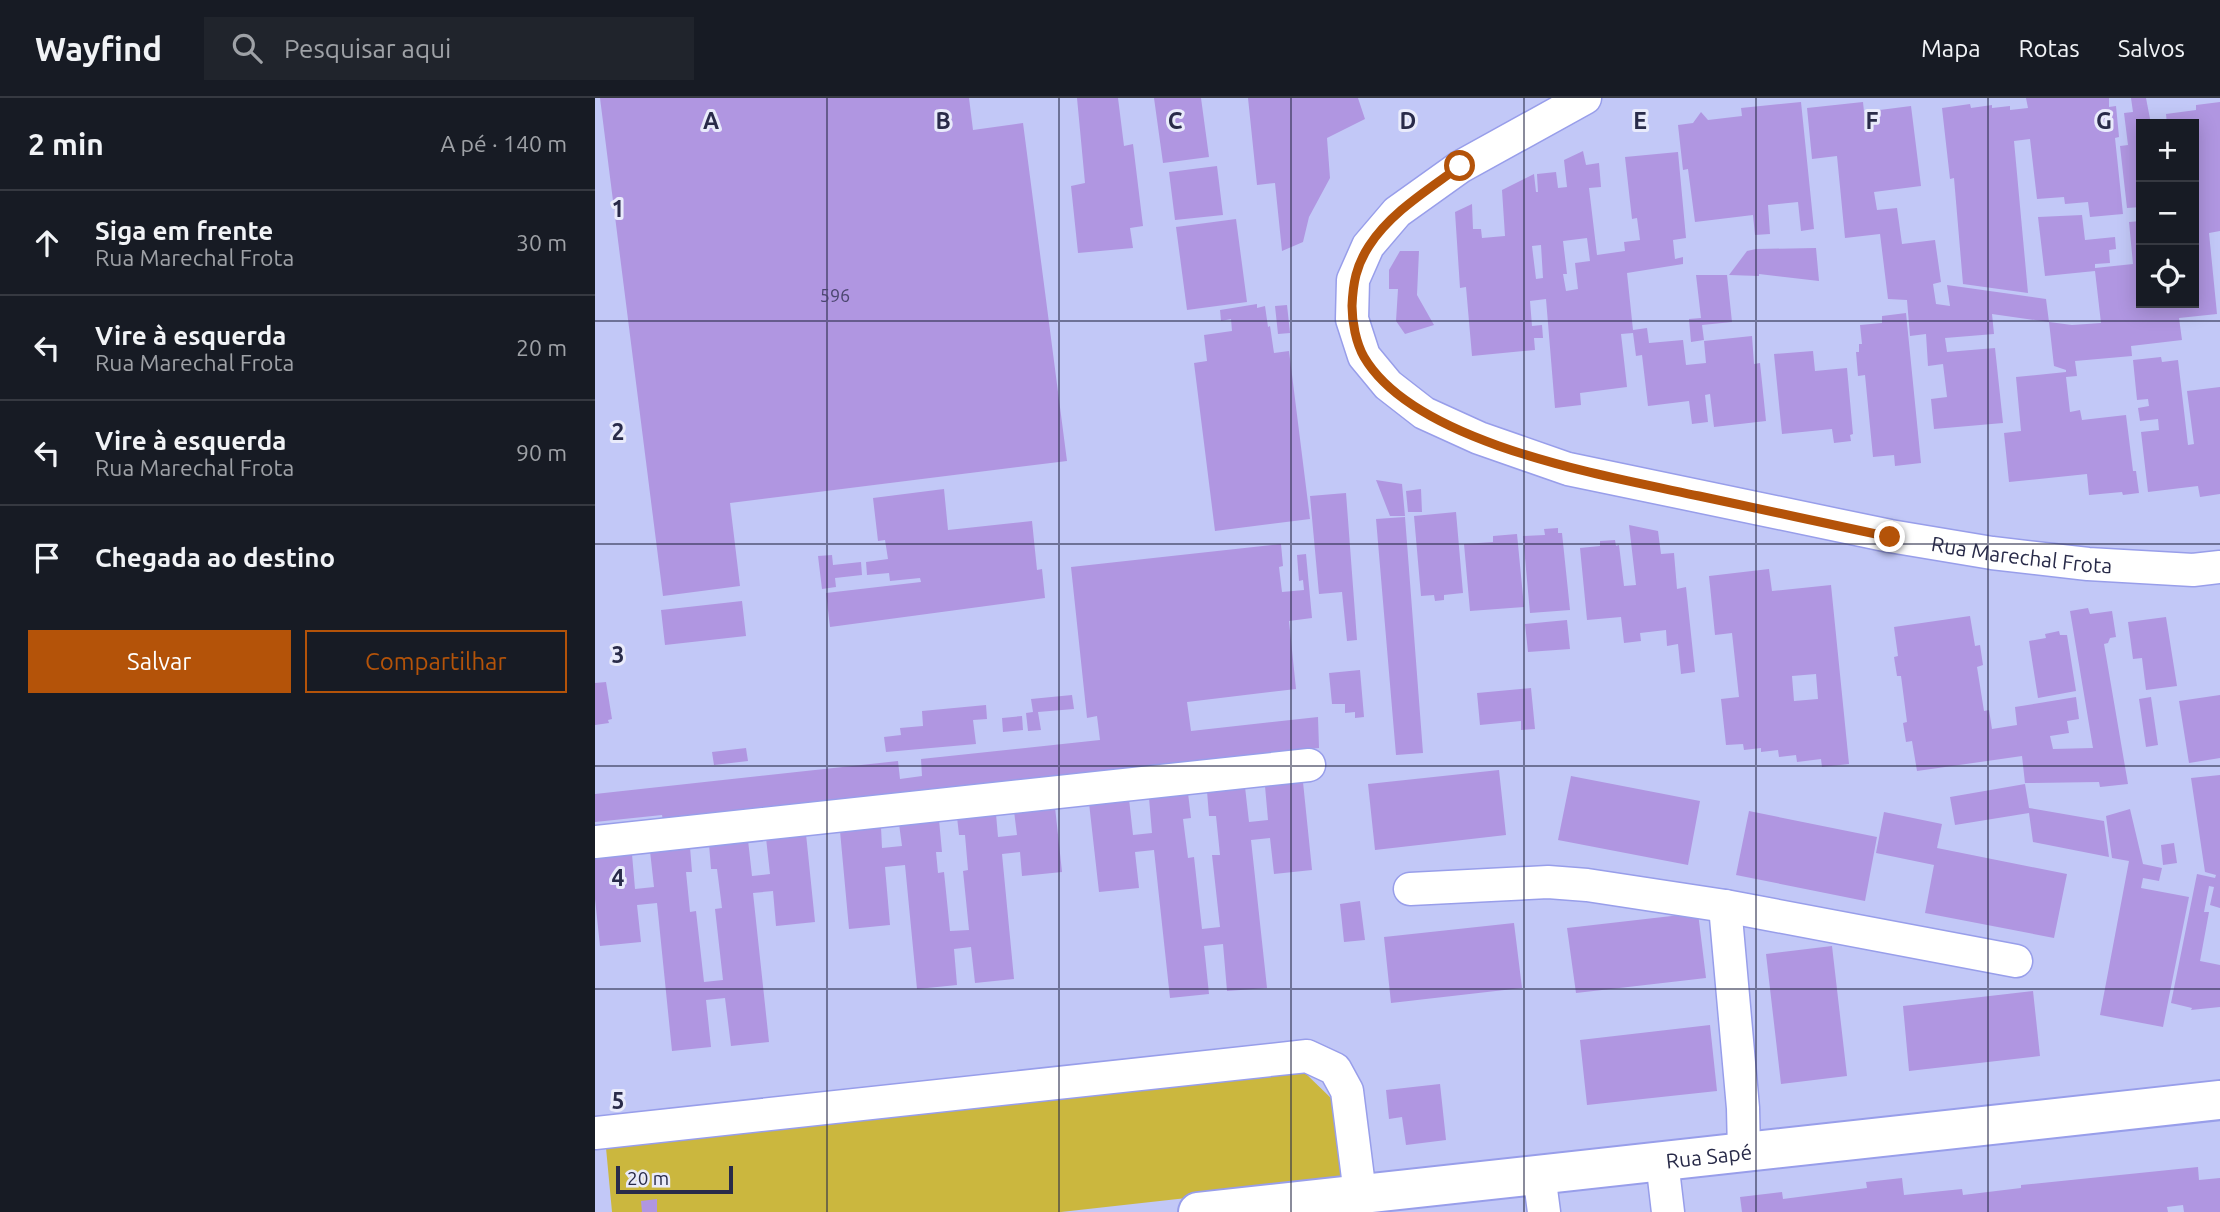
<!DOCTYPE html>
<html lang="pt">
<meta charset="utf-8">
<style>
:root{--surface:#171b24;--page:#20242c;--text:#f1f3f6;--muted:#9ea1a6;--line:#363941;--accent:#b45309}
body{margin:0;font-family:Ubuntu,sans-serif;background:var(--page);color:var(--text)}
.controls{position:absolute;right:21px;top:21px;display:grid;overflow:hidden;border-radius:0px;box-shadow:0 4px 18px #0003}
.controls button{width:63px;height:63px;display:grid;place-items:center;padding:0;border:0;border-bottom:2px solid var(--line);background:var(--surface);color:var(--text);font:35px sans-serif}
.scale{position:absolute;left:21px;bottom:18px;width:117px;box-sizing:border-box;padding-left:7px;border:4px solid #292b49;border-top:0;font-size:19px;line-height:24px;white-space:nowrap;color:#292b49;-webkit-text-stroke:5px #e9ebfb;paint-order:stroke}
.stop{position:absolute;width:21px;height:21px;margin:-16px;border:5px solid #b45309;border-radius:50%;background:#fff}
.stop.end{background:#b45309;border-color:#fff;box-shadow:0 2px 7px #0008}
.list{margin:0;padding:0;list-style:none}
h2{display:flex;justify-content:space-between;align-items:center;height:91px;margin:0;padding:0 28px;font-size:30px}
h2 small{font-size:23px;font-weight:400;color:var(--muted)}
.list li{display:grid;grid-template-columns:46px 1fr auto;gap:21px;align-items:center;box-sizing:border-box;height:105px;padding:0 28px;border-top:2px solid var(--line)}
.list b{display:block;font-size:26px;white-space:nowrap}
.list p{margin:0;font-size:23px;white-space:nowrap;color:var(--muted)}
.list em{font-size:23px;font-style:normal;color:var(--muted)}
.actions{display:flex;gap:14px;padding:21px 28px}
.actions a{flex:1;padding:16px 0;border:2px solid var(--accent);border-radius:0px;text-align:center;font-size:24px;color:var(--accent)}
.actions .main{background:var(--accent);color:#fff}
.icon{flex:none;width:38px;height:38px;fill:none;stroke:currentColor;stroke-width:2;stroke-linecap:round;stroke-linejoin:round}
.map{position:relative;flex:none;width:1625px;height:1114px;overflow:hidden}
header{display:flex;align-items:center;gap:42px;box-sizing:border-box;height:98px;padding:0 35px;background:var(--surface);border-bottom:2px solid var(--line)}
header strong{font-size:33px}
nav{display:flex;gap:38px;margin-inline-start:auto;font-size:24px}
.search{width:490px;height:63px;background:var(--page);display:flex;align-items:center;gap:18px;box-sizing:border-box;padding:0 24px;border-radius:0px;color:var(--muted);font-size:26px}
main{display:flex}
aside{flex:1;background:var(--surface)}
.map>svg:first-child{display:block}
.green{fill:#cbb73e}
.building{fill:#b096e1;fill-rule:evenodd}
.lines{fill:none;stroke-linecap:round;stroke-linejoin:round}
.minor-casing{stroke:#989eea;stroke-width:35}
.tertiary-casing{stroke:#989eea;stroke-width:42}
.minor{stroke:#fff;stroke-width:32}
.tertiary{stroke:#fff;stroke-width:38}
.route{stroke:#b45309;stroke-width:9}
.grid{fill:none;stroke:#292b49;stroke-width:2;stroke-opacity:0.55}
.labels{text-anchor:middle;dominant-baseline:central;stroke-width:6;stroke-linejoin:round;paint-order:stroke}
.number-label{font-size:18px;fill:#4b466f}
.street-label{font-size:21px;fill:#292b49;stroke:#e9ebfb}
.grid-label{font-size:23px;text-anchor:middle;font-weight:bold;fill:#292b49;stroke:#e9ebfb;stroke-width:6;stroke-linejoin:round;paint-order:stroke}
</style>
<header>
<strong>Wayfind</strong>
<div class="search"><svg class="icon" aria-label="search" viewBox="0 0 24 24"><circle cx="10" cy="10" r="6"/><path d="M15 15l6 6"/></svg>Pesquisar aqui</div>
<nav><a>Mapa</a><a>Rotas</a><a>Salvos</a></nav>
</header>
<main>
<aside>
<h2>2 min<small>A pé · 140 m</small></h2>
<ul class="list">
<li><svg class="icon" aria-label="ahead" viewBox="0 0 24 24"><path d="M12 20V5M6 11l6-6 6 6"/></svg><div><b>Siga em frente</b><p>Rua Marechal Frota</p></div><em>30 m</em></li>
<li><svg class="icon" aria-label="left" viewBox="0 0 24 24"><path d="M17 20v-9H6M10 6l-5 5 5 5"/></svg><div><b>Vire à esquerda</b><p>Rua Marechal Frota</p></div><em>20 m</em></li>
<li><svg class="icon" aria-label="left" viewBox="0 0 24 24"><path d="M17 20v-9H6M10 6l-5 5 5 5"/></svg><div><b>Vire à esquerda</b><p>Rua Marechal Frota</p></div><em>90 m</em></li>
<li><svg class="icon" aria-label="arrive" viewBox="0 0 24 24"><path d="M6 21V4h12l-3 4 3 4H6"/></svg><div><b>Chegada ao destino</b></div></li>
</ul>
<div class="actions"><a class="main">Salvar</a><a>Compartilhar</a></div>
</aside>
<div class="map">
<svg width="1625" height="1114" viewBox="0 0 1625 1114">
<rect width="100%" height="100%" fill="#c2c8f7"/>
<!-- green -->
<path class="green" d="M708,973L739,1003L753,1082L466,1114H17L11,1050Z"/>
<!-- building -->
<path class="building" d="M5,0H374L378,32L428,25L472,363L135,405L145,488L68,498Z
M482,0H523L529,48L538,46L548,128L535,130L538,150L483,155L476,88L490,85Z
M559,0H606L614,59L568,65Z
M653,0H763L770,21L732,40L735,80L714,119L708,144L687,153L680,85L662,87Z
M1431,0H1514V9L1521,8L1524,39L1520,40L1528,116L1495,119L1493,104L1470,106L1469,99L1442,101L1435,41L1419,43L1433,195L1368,186L1359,80L1355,81L1347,10L1375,6L1376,10L1397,7V10L1415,8V12L1433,10Z
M1536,0H1551L1556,26H1546V109L1532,110L1525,48L1533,47L1529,15L1538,14Z
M1206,4L1219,131L1206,133L1203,104L1173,107L1175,136L1160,137L1158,117L1100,124L1093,71L1088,72L1083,27L1098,25L1106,14L1113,22L1147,18L1146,10Z
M1268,4L1269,14L1316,8L1326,88L1279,94L1282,112L1302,110L1307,146L1340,142L1346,184L1338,186L1341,206L1355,208L1352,187L1451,201L1454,224L1397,216L1399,236L1350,240L1352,254L1400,250L1408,325L1339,331L1336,301L1352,299L1348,266L1333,268L1331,236L1315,238L1312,202L1293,201L1285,136L1250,140L1242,58L1217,61L1212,10Z
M1625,4V133L1614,135L1622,216L1584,220L1587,242L1536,248L1537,258L1480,263L1482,278L1471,279L1475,314L1485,312L1487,322L1531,317L1538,373H1541L1544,395L1528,397L1527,394L1494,397L1492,376L1414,384L1409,335L1426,333L1421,279L1471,274V272L1459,268L1454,224L1477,227L1506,225L1500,173L1450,178L1443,119L1487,117L1490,142L1520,139L1521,151L1514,152L1515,165L1500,166V170L1538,166L1534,124L1546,123V205H1599V26H1572L1571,16L1601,12V7Z
M988,53L991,67L1004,65L1006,89L994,90L1002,157L1030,153L1029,144L1045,142L1042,120L1037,121L1030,59L1083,54L1091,140L1078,142L1080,161L1088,159V166L1032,175L1038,232L1052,230L1054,245L1088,242L1091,267L1111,265L1109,243L1157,238L1159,266L1165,265L1171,323L1119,329L1115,296L1110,297L1113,324L1097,326L1094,303L1053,308L1047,257L1041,258L1038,235L1026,236L1032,289L985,295L986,307L960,310L951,201L935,203L937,228L947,227L948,240H939L940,252L877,258L871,189L865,190L860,114L877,106L878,131H886L887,140L910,138L907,92L939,76L941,94H943L942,76L961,74L963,90L972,89L969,62ZM992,140L995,163L980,165L983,191L971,193L968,176H972L968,143ZM946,147L948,180L941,181L937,148Z
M622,68L628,117L580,122L574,74Z
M641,121L652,204L592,212L581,129Z
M1221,150L1224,183L1164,176V178L1134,177L1152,153L1161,151Z
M805,153H824L822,197L839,227L810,236L801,223L803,191H794V172Z
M1101,177H1132L1137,224L1107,227L1109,242L1096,244L1094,221L1106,220Z
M662,206V210L670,208L673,229L675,228L679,255L694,253L715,421L620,433L599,265L612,263L609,237L637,233L636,221L626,223L625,212Z
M692,207L695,235L683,236L680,208Z
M1311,215L1326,365L1300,368L1299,357L1278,359L1270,277L1263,278L1261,254H1264V246H1267L1265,227L1287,225V218Z
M1218,253L1220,273L1252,270L1258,336L1255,337L1256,343L1239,345L1237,331L1187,336L1179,256Z
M1566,259L1567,264L1583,262L1593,347L1599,346L1592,293L1625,289V396L1605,399L1603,388L1553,394L1546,334L1564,332L1563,321L1545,323L1543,310L1554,308L1553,301L1542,302L1538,262Z
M781,382L807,386L810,418H795Z
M349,391L353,432L437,423L442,472L447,471L450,500L235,529L231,495L326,484L325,480L295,483L294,475L272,477L271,464L293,461L290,442L283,443L278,400Z
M826,391L827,414H813L811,393Z
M751,395L762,542L752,543L747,494L724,496L715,398Z
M861,414L868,495L849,497V502L840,503L839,497L826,498L819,418Z
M810,419L828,655L801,657L781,421Z
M1034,427L1063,433L1066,456L1079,455L1082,491L1091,489L1100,574L1086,576L1083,546L1072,548L1071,532L1045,535L1046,543L1029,545L1026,519L992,522L985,450L1005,448V443L1020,442L1021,448L1024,447L1029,488L1041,487Z
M963,430V435H967L975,512L935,515L928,438L950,437L949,431Z
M922,436L929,509L875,513L869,446L898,444V438Z
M686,446L688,468L684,469L687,494L709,492L708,482L704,483L702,457L711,456L717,520L694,523L701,591L592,604L596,633L723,619L724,650L410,683L411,689L68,723L67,717L0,724V696L303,663L305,681L327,678L326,661L505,642L502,618L492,620L476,469Z
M237,457L238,467L266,464L267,477L240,480L241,489L227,491L223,458Z
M1174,471L1177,493L1236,487L1254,666L1227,669L1226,661L1202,664L1201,657L1184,659L1183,652L1166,654V650L1149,652L1148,646L1131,647L1126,601L1144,599L1137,535L1120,537L1114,478ZM1221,576L1223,601L1199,603L1197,578Z
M147,503L151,538L70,547L66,512Z
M1493,510L1495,516L1517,513L1521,539L1515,540L1513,545L1509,546L1533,686L1505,689L1504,684L1430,685L1427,658L1322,673L1317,643L1311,644L1308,625L1312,624L1306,578H1302L1299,559L1303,558L1299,529L1375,518L1380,548L1385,547L1388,567L1382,569L1389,613L1394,612L1397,631L1422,627L1420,609L1481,599L1484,621L1472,623L1474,635L1455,638L1458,651L1498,650L1475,513Z
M1571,519L1582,588L1551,592L1547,560L1538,561L1533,524Z
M972,522L975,551L933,554L930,526Z
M1464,533L1465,537H1472L1481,593L1443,600L1434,543L1451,540L1450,536Z
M765,572L769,619L760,620V614L750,615V606H737L734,575Z
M11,584L17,621L13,622L14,625L0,627V585Z
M936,590L940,631L926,632V623L885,627L882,595Z
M477,597L479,611L443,614L446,632L433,633L431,615L438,614L436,601Z
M1625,597V660L1594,665L1584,603Z
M1556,599L1563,647L1551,649L1544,601Z
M391,607L392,621L378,622L381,646L291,654L289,639L306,637L305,630L328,628L327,613Z
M427,618L428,632L408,634L407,620Z
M151,650L153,663L119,667L117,654Z
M904,672L911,737L780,752L773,686Z
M1625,677V810L1615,807L1619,789L1614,788L1609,814H1614L1605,863L1625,867V909L1596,912L1597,910L1576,905L1602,776L1620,780L1621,777L1610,774L1596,680Z
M976,678L1105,703L1093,767L963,742Z
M708,684L717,772L679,776L675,740L656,742L672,890L632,893L628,846L609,848L614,896L575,900L559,752L540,754L544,790L504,794L494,705L534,701L538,737L557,735L554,700L593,695L596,720L588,721L593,760L599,759L607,831L625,829L617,757H625L621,718H614L612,693L650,689L654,724L673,722L670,688Z
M1430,686L1434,710L1509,723L1514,759L1438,744L1434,715L1360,727L1355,699Z
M460,709L467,774L427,778L425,754L407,756L419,881L380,885L376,849L359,851L362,887L322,891L310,767L290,769L295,827L254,831L245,733L286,729L287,750L307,748L304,726L344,722L347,754H341L343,775L349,774L355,833L374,832L368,773L373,772L370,737H364L362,719L401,716L403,739L422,737L419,713Z
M1535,711L1548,766L1567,770L1564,783L1548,780L1546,790L1594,799L1568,929L1505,917L1534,763L1517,760L1511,718Z
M1154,713L1282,739L1270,803L1141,777Z
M1289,714L1347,726L1342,750L1472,776L1459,840L1330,815L1339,767L1281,755Z
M211,736L220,824L181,828L178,793L158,795L174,944L136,948L130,900L111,902L116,949L77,953L62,805L42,807L46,844L5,848L0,801V760L37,756L40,791L59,789L55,753L95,749L97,774H91L95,814L101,813L109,884L128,882L120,811L127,810L122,771H116L114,746L153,742L157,778L175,776L171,740Z
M1579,745L1582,765L1568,767L1566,747Z
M765,803L770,842L749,844L745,806Z
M1103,815L1111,880L981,895L972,830Z
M919,825L927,890L796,905L789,839Z
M1237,848L1252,978L1186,986L1171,856Z
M1438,893L1445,958L1314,973L1308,908Z
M1115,927L1122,993L992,1007L985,942Z
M845,986L851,1042L811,1047L807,1019L794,1021L791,992Z
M1603,1069L1604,1082L1625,1080V1114H1589L1588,1107L1572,1109L1573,1114H1147L1145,1099L1187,1094L1188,1101L1272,1090L1271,1084L1307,1080L1309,1097L1367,1091L1368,1097L1426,1090V1087Z
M62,1101V1114H47L46,1103Z"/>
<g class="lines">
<defs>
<g id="minor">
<path id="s1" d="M990,0L865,69L802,114L773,148L758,182L757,221L769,258L793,287L829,315L884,340L973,371L1295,438L1397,455L1493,466L1598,472L1625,469"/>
<path d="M0,744L714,667"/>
<path d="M815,791L953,784L992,787L1130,808L1421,863"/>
<path d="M1130,808L1148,1010L1149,1054"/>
<path d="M0,1035L712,958L740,971L752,993L765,1096"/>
<path d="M1067,1063L1073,1114"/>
<path d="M944,1076L949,1114"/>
</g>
<g id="tertiary">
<path id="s2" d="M603,1114L1625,1002"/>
</g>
</defs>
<!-- minor casing -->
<use href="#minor" class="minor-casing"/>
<!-- tertiary casing -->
<use href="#tertiary" class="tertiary-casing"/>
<!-- minor -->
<use href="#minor" class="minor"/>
<!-- tertiary -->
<use href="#tertiary" class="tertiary"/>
</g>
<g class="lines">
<!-- route -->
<path class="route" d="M865,68C833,92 796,114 774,148C761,168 758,185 757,208C757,224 761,245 769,259C820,346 1011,378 1104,398C1168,412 1231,425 1295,439"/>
</g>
<!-- grid -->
<path class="grid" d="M232,0V1114M464,0V1114M696,0V1114M929,0V1114M1161,0V1114M1393,0V1114M0,223H1625M0,446H1625M0,668H1625M0,891H1625"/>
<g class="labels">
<!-- number labels -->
<g class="number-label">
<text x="240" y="197">596</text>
</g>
<!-- street labels -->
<g class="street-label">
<text stroke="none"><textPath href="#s1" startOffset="1080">Rua Marechal Frota</textPath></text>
<text stroke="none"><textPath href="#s2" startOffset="514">Rua Sapé</textPath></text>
</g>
</g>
<g class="grid-label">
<text x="116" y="31">A</text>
<text x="348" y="31">B</text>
<text x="580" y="31">C</text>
<text x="813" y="31">D</text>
<text x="1045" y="31">E</text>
<text x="1277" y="31">F</text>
<text x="1509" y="31">G</text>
<text x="23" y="119">1</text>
<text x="23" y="342">2</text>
<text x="23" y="565">3</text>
<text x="23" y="788">4</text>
<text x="23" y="1011">5</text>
</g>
</svg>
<div class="controls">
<button>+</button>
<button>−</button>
<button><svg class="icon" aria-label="locate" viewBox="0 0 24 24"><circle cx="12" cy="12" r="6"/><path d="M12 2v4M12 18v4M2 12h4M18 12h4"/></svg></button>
</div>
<div class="scale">20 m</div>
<div class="stop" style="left:865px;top:68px"></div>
<div class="stop end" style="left:1295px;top:439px"></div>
</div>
</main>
